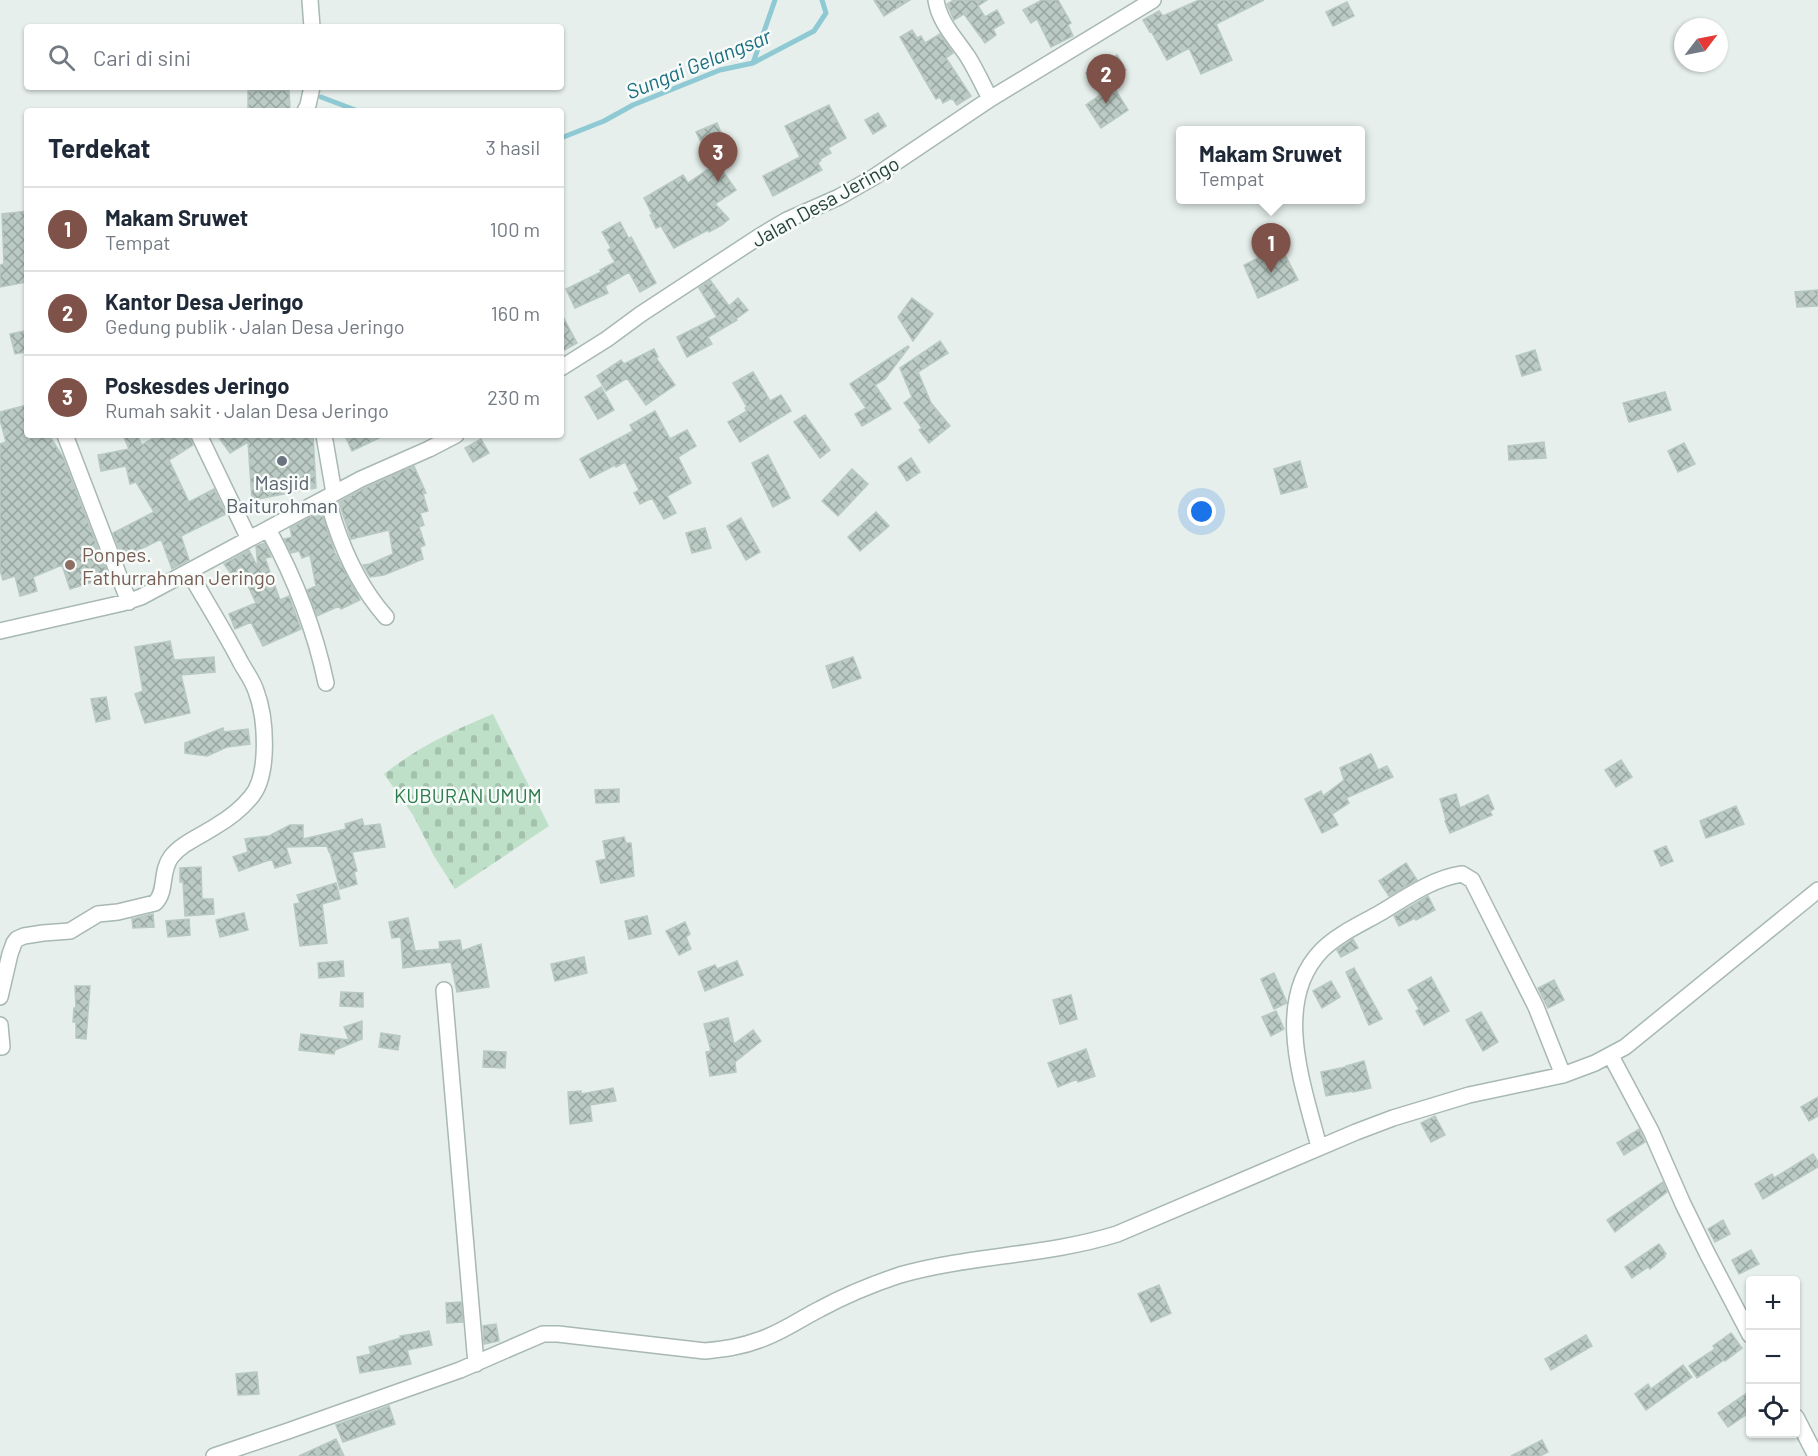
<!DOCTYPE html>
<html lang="id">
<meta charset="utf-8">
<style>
:root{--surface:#fff;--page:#f2f2f3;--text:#1f2937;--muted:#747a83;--line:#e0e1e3;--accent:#7f5249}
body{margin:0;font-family:Barlow,sans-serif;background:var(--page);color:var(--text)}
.controls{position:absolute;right:18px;bottom:18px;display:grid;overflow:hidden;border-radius:6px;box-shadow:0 2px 4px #0004}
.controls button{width:54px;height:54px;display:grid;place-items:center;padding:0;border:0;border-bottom:2px solid var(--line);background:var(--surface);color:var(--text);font:30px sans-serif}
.compass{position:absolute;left:1674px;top:18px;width:54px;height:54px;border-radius:50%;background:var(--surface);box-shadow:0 2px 4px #0004;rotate:58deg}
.you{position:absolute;left:1202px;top:512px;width:21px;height:21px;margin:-15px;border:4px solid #fff;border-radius:50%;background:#1a73e8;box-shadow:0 0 0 9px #1a73e833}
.badge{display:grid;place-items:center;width:39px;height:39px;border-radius:50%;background:var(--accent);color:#fff;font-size:20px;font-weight:700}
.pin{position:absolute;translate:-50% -50px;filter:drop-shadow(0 2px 3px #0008)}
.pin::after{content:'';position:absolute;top:32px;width:21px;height:18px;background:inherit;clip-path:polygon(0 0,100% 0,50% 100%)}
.popup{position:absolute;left:1176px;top:126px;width:189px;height:78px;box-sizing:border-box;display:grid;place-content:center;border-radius:6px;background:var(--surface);filter:drop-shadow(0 2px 4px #0005);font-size:20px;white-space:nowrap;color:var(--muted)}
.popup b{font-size:22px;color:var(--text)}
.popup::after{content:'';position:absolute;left:50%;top:100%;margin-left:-12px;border:12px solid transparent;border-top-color:var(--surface)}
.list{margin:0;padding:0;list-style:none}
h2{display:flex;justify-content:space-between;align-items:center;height:78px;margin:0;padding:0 24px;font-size:26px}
h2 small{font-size:20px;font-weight:400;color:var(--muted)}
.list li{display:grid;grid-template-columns:39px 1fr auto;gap:18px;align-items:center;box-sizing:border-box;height:84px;padding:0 24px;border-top:2px solid var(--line)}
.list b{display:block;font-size:22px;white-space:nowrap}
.list p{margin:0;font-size:20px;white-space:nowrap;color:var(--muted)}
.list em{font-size:20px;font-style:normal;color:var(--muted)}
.icon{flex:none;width:33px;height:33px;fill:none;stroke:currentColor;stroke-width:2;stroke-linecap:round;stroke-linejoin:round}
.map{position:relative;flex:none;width:1818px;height:1456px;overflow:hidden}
.search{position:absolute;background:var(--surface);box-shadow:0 2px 4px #0004;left:24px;top:24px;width:540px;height:66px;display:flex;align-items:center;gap:15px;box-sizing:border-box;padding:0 21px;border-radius:6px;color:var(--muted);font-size:22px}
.panel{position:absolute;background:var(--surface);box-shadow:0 2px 4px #0004;left:24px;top:108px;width:540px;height:330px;border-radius:6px}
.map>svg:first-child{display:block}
.cemetery{fill:url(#cemetery-stones)}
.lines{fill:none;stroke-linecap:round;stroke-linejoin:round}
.stream{stroke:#8ec9d4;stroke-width:5}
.building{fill:url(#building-cross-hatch);stroke:#b8c9c2;stroke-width:1.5}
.minor-casing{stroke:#a8b8b2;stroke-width:18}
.minor{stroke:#fff;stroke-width:15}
.worship-dot{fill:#6b7280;stroke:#f7fbf9;stroke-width:2}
.education-dot{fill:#8d6e63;stroke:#f7fbf9;stroke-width:2}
.labels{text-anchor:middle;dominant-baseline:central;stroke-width:5;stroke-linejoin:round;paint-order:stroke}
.street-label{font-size:20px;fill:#24423a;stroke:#f7fbf9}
.worship-label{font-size:20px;fill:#5b616d;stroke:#f7fbf9}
.education-label{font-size:20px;fill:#785e54;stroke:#f7fbf9;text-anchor:start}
.park-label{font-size:20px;fill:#2d7a4b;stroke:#f7fbf9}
.water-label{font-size:21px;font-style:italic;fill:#1c6f80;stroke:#f7fbf9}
</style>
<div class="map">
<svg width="1818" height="1456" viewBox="0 0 1818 1456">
<defs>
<pattern id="cemetery-stones" width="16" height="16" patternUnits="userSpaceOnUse" patternTransform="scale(1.5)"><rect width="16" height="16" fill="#bfe0c8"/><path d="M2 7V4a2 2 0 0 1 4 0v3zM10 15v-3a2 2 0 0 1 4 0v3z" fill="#a4c1ad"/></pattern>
<pattern id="building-cross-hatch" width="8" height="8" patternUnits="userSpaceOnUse" patternTransform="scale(1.5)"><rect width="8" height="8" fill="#bbcac4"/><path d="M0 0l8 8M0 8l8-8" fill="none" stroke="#98a6a0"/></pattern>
</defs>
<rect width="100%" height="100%" fill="#e6efeb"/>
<!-- cemetery -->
<path class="cemetery" d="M493,714L549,826L455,889L434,856L413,815L384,774C420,746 452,731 493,714Z"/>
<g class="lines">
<!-- stream -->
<path class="stream" d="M753,63L775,0
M321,97L358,111
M561,138L604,121L633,105L720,70L753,63L814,31L826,13L822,0"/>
</g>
<!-- building -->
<path class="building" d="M874,0H910L884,16Z
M954,0H987L978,6L985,17L997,10L1004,23L993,29L996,35L985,43L964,14L954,20L947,4Z
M1042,0H1058L1071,23L1068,25L1073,36L1051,47L1037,19L1031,23L1023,10Z
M1199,0H1264L1216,24L1232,60L1201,74L1189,48L1167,60L1151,31L1150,32L1143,20L1159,11L1163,16Z
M1347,2L1354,16L1333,26L1326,12Z
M912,30L917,38L921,36L925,43L940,34L953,53L946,58L971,96L957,105L952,98L943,103L940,97L936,99L900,37Z
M1117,55L1126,70L1110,81L1128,110L1101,128L1086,105L1100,95L1086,73Z
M289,90L290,110L248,111V91Z
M829,105L846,138L828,148L831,153L820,159L821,160L818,163L822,170L773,196L763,176L800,157L785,126Z
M878,113L886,126L873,134L865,120Z
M717,123L723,137L703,146L696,132Z
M717,163L736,190L715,204L729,219L722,225L709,232L708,230L674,248L661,226L656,228L650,215L652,214L644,198L683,175L688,183Z
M27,211V282L0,287V265L4,264L2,214Z
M620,222L629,239L631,237L656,283L640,292L629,272L605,286L608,293L575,308L566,289L601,272L600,270L615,262L608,250L611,248L602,232Z
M1281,247L1298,280L1258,298L1244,265Z
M710,280L729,306L738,298L748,310L736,319L737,320L708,337L712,344L687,357L677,337L717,317L699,288Z
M1818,290V306L1797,307L1795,292Z
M912,298L933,314L913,341L898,317Z
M561,313L577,343L561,352Z
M25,331L27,352L15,354L10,334Z
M940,341L948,353L918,372L931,403L950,426L929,443L919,430L922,428L904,403L912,397L900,368Z
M908,346L909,347L885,379L875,385L891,409L862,426L855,414L866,408L850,384Z
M654,349L658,357L656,358L675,385L646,405L627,378L606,391L597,376L621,360L624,364Z
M1535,350L1541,370L1522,376L1516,356Z
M753,372L770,401L781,395L791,411L740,442L728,422L747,411L745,408L747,407L733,383Z
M601,387L614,410L598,419L585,397Z
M1665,392L1671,410L1629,422L1623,403Z
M27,405V440L39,435H49L63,457L109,577L70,589L62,565L33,577L37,591L20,596L15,576L3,580L0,570V444L6,442L0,420V412Z
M655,411L670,439L687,430L696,446L678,457L691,483L667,496L676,513L664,519L652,498L640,504L634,493L639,490L625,462L616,467L615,465L590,478L580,459L633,431L630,425Z
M805,415L830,450L820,458L794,422Z
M123,435H137L142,445L158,435H189L193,445L169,460L189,502L214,489L226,514L181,536L189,560L172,569L161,539L123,558L113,533L154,512L136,482L130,484L126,466L101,471L98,455L129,449Z
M217,435H313L316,488L252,500L248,442L230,453Z
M354,435H385L352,451L346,438Z
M481,439L489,453L473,462L465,448Z
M1544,442L1546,458L1509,460L1508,446Z
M1684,443L1695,464L1678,472L1668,451Z
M768,455L790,498L773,507L752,463Z
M911,458L920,472L907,481L898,467Z
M1300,461L1307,487L1281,494L1274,469Z
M414,466L426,493L423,494L428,511L420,513L424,525L419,527L425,545L420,547L423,559L384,575L370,577L363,565L370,564L393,554L389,530L351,539L339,502L365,488Z
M852,469L868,484L838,516L822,501Z
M321,511L335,553L360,600L341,609L339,606L317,616L307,590L316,586L310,555L302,558L299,551L291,553L284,539L292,537L290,528Z
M876,512L889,526L860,551L848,537Z
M741,518L760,552L746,560L727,526Z
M705,528L711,548L692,553L686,533Z
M265,543L271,557L265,558L280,600L289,596L301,629L263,646L251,622L235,629L229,614L256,603L240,569L232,575L224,564L249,550L258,568L256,546Z
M170,641L174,660L214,657L215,672L181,675L190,713L145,723L135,694L143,691L135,647Z
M853,657L861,678L833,688L826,666Z
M106,697L110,719L96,722L91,699Z
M223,728L224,732L248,729L250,744L227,747L207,756L185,753V743Z
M1371,754L1378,770L1387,766L1393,777L1346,798L1349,803L1332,814L1338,825L1322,833L1305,799L1321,791L1323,796L1344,780L1340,768Z
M1621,760L1632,777L1616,787L1605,770Z
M619,789V802L596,803L595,790Z
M1456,794L1460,808L1488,795L1494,809L1490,811L1492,815L1450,833L1445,821L1446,820L1440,799Z
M1736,806L1744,824L1706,838L1700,821Z
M362,819L364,826L380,824L385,847L352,852L357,871L354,872L357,884L340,889L330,852H329L327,846L286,847L291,863L275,868L272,859L239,871L233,857L248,852L245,839L269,836L290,825H303V839L346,829L345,824Z
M624,837L626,843H631L634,876L601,883L596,861L606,859L603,841Z
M1666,846L1673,861L1661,866L1654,851Z
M1406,863L1417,880L1389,896L1379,881Z
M201,867L202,899H213L214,914L185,916L183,882H180V868Z
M336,883L340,899L322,904L327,943L300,946L294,904L300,903L297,895Z
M1428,896L1435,910L1416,920L1415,918L1399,926L1394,916Z
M244,913L248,930L220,937L216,920Z
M153,914L154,927L133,928L132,919Z
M647,916L651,934L629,939L625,921Z
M408,918L415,951L440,949L439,942L460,940L462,951L481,944L489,987L457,992L451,962L403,968L401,937L392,938L389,922Z
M189,919L190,935L168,937L166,921Z
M685,922L690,934L686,937L691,949L679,955L666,931Z
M1353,939L1358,948L1341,957L1337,950Z
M584,957L587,973L555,981L551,964Z
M343,961L344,976L319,978L318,963Z
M737,961L743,975L705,991L698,972L715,965L717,969Z
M1354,968L1382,1019L1369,1025L1346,972Z
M1274,973L1287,1003L1274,1009L1261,979Z
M1431,977L1449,1011L1424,1025L1416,1011L1419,1009L1408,990Z
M1554,980L1564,1000L1548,1008L1538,988Z
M1331,981L1340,997L1322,1008L1313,991Z
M75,986H90L86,1039L76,1038V1022H73L74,1008H76Z
M341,992L363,993V1007L340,1006Z
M1071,995L1077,1019L1060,1024L1053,1000Z
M1276,1011L1284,1029L1271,1036L1262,1017Z
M1481,1012L1498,1042L1483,1051L1466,1020Z
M728,1018L734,1044L753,1030L761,1041L735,1062L736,1072L710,1076L706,1052L711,1051L704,1024Z
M362,1021V1039L335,1050L334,1054L299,1050L301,1034L349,1040L344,1027Z
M381,1033L400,1036L398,1050L379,1047Z
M1086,1049L1095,1076L1078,1082L1077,1079L1058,1087L1048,1063Z
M484,1051L506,1052L505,1068L483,1067Z
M1364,1061L1371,1088L1353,1092V1091L1326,1096L1321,1072L1346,1067V1066Z
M613,1088L616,1101L590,1105L592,1121L570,1124L568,1092L581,1091V1094Z
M1818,1097V1116L1809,1121L1801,1107Z
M1435,1116L1445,1135L1431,1142L1421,1123Z
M1639,1129L1645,1142L1624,1155L1617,1143Z
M1813,1154L1818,1162V1167L1763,1199L1755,1184L1772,1174L1774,1178Z
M1663,1182L1667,1192L1615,1232L1607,1220Z
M1723,1220L1730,1234L1715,1242L1708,1229Z
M1659,1244L1666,1254L1664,1256L1665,1257L1650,1269L1648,1267L1632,1278L1625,1267Z
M1751,1250L1759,1264L1739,1274L1732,1260Z
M1159,1285L1171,1313L1151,1322L1138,1294Z
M461,1302L463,1322L447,1323L446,1303Z
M496,1324L499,1341L484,1344L483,1326Z
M429,1331L432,1345L407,1350L411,1364L360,1373L357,1357L371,1354L369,1347L401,1338L400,1336Z
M1731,1333L1742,1348L1725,1361L1724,1360L1697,1378L1689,1366L1715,1349L1713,1346Z
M1586,1335L1592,1346L1551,1370L1545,1359Z
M1683,1365L1692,1377L1646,1410L1635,1394L1648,1384L1651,1389Z
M257,1372L259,1394L238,1395L236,1374Z
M1750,1391V1412L1728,1427L1718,1413Z
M389,1406L395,1424L343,1442L336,1425Z
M336,1439L344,1456H299Z
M1542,1440L1548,1452L1540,1456H1511Z"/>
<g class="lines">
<defs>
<path id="minor" d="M310,0L312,27
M936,0C939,22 956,39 968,57C976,70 983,85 990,99
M305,111L308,105L312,87
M561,368L607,339L641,314L760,236L787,220L839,197L874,177L990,99L1153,0
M65,435L129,602
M199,435L249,539
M324,435L334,493
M327,497C330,506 332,515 335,524C346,557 363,591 386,617
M268,529C294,577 315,630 326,683
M0,631L123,603L141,597L361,479L429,449L456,435
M444,990L476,1364
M0,997L10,954L14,943L17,939L24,936L43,933L70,931L98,914L118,912L155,903C167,892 160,872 171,857C182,843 201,836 216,826C228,819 242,808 251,797C270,775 266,717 256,691C253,681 246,672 241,663C225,632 206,602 189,572
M0,1025L2,1047
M1611,1056L1651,1131L1683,1204L1707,1253L1750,1335
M1319,1147C1304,1087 1271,1002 1322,950C1338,934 1361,924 1380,913C1405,898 1433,878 1462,874L1472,880L1536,1007L1563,1075
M1796,1417L1816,1456
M214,1456L288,1431L460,1370L543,1334H558L705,1351C724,1349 741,1347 759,1340C781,1333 800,1319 820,1309C846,1295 873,1284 900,1275C971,1255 1046,1256 1117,1234L1356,1132L1393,1118L1469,1095L1563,1075L1595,1063L1625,1047L1818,890"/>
</defs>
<!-- minor casing -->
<use href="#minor" class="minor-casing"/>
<!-- minor -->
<use href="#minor" class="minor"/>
</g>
<!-- markers -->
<circle class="worship-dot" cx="282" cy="461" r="6"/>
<circle class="education-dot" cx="70" cy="565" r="6"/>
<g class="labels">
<!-- street labels -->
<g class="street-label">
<text transform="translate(825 201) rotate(-29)">Jalan Desa Jeringo</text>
</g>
<!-- worship labels -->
<g class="worship-label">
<text x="282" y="482">Masjid<tspan x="282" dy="23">Baiturohman</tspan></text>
</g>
<!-- education labels -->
<g class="education-label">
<text x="82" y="554">Ponpes.<tspan x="82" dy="23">Fathurrahman Jeringo</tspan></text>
</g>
<!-- park labels -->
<g class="park-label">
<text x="468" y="795">KUBURAN UMUM</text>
</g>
<!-- water labels -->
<g class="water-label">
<text transform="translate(698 63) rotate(-22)">Sungai Gelangsar</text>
</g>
</g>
</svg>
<div class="controls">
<button>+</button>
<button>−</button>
<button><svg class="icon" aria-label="locate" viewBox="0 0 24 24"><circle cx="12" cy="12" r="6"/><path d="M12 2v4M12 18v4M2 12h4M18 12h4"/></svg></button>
</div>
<svg class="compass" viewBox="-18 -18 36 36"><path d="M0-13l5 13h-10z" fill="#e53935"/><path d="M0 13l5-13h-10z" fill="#747a83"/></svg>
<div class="you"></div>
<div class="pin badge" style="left:1271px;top:273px">1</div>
<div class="popup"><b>Makam Sruwet</b>Tempat</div>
<div class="pin badge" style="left:1106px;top:104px">2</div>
<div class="pin badge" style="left:718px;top:182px">3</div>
<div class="search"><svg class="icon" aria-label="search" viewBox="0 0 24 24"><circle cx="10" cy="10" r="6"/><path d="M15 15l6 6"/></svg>Cari di sini</div>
<section class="panel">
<h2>Terdekat<small>3 hasil</small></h2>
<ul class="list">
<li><span class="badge">1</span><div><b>Makam Sruwet</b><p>Tempat</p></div><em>100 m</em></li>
<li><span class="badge">2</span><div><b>Kantor Desa Jeringo</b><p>Gedung publik · Jalan Desa Jeringo</p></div><em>160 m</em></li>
<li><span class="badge">3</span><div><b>Poskesdes Jeringo</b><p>Rumah sakit · Jalan Desa Jeringo</p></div><em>230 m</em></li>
</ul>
</section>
</div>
